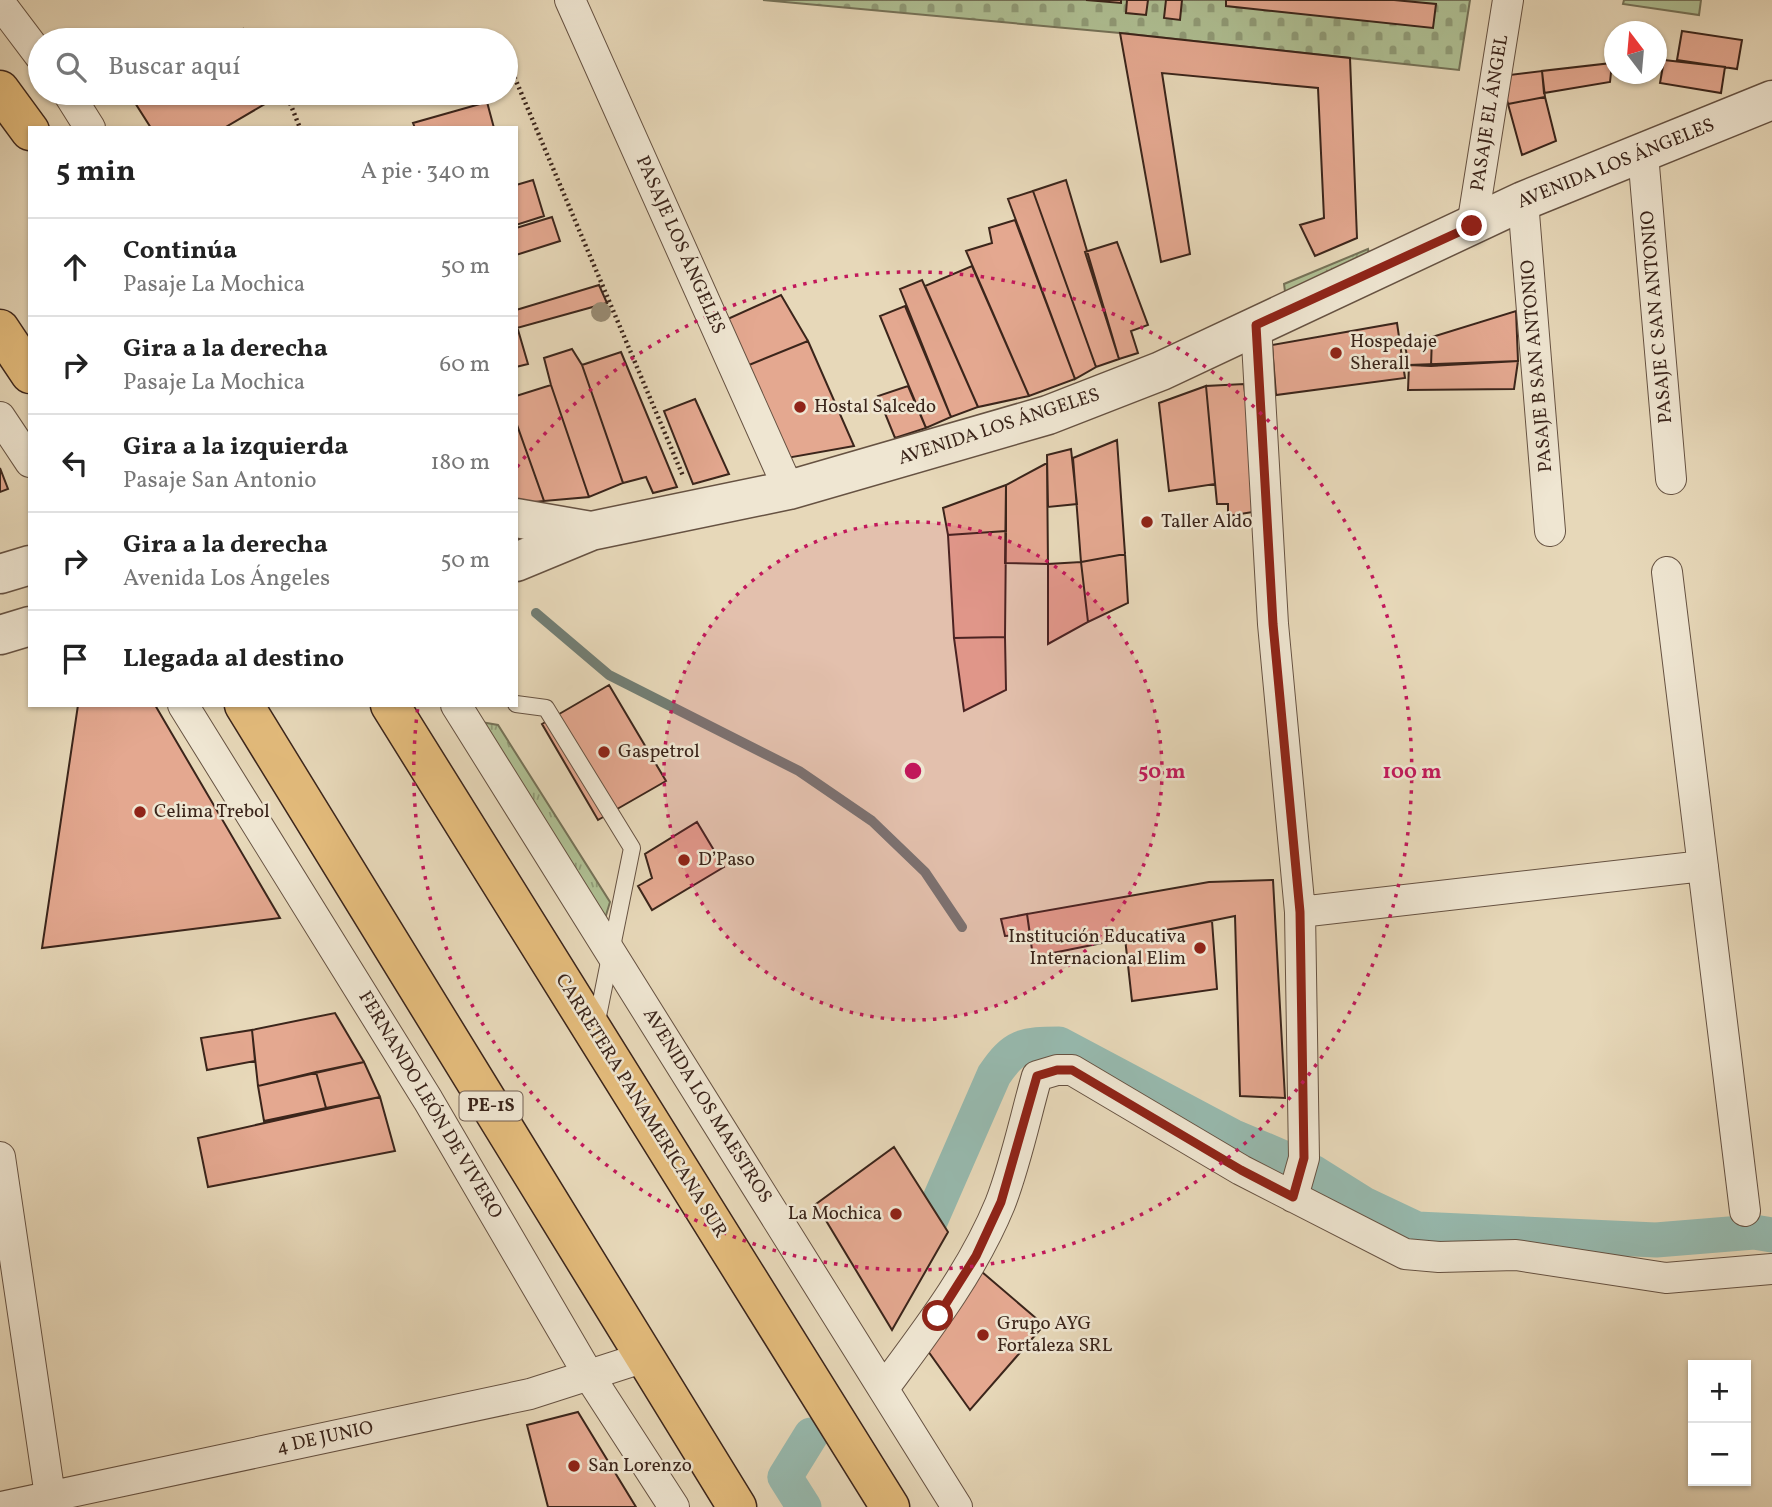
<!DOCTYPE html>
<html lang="es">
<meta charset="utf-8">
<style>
:root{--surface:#fff;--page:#f2f2f2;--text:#222;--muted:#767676;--line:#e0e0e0}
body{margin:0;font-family:Vollkorn,serif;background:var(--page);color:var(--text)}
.controls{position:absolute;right:21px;bottom:21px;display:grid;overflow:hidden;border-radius:0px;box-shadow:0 2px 5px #0004}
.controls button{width:63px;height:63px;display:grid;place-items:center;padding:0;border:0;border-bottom:2px solid var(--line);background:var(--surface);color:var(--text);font:35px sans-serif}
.compass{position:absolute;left:1604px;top:21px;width:63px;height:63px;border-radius:50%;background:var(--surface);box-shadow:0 2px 5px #0004;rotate:344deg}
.stop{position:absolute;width:21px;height:21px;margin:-16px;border:5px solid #8f2418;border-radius:50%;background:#fff}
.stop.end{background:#8f2418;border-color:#fff;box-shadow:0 2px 7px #0008}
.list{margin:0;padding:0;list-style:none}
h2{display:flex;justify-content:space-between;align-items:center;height:91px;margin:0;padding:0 28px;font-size:30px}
h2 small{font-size:23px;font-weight:400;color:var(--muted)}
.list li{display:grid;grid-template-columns:46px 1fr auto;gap:21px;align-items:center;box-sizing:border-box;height:98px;padding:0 28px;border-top:2px solid var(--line)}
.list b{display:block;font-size:26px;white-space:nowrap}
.list p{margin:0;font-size:23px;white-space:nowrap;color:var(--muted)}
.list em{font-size:23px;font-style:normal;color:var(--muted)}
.icon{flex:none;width:38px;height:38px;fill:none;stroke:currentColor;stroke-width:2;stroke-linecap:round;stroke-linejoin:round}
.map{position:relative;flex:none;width:1772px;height:1507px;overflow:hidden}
.search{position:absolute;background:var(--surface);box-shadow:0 2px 5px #0004;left:28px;top:28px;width:490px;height:77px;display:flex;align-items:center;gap:18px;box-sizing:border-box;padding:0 24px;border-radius:38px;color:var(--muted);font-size:26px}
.panel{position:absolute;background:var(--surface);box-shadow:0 2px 5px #0004;left:28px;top:126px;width:490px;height:581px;border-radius:0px}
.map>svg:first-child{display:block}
.grass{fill:url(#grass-tufts);stroke:#757258;stroke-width:2}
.cemetery{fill:url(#cemetery-stones);stroke:#757258;stroke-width:2}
.park{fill:#afc094;stroke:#757258;stroke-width:2}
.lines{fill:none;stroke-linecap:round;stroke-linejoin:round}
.stream{stroke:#727e74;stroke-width:10}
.canal{stroke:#97baaf;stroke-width:35}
.building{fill:#e4a890;stroke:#3b251b;stroke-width:2}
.service-casing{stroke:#665242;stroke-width:18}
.minor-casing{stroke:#665242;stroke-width:32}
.tertiary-casing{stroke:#665242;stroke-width:41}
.trunk-casing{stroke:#3b251b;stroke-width:41}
.path{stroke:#3b251b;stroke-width:4.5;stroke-dasharray:2 3.5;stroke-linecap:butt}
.service{stroke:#efe6d2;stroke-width:16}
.minor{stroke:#efe6d2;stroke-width:30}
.tertiary{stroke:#efe6d2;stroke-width:38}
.trunk{stroke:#e4bc7c;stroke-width:38}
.tree{fill:#988b73}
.route{stroke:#8f2418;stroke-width:9}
.ring{fill:none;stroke:#c2185b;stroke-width:3.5;stroke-dasharray:3.5 7}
.poi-dot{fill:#8f2418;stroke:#efe6d2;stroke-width:2.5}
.labels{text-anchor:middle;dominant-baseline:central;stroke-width:5;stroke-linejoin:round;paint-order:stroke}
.shield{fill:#efe6d2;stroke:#715f52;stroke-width:2}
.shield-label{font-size:18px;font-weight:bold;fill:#3b251b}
.street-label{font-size:19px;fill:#3b251b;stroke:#efe6d2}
.poi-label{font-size:19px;fill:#3b251b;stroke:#efe6d2;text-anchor:start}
.centre{fill:#c2185b;stroke:#efe6d2;stroke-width:3.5}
.ring-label{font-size:21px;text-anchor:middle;font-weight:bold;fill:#c2185b;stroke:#efe6d2;stroke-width:5;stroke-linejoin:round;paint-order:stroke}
</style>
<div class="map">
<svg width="1772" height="1507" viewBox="0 0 1772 1507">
<defs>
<pattern id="grass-tufts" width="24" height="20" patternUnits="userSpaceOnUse" patternTransform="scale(1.75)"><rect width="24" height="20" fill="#afc094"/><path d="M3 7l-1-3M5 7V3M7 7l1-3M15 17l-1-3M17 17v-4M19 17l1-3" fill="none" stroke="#909c78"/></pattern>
<pattern id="cemetery-stones" width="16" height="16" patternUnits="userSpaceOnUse" patternTransform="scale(1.75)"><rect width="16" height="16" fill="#afc094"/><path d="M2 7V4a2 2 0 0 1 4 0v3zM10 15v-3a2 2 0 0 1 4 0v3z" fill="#909c78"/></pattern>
</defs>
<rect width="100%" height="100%" fill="#e7d8b9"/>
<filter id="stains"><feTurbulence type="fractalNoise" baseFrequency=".00286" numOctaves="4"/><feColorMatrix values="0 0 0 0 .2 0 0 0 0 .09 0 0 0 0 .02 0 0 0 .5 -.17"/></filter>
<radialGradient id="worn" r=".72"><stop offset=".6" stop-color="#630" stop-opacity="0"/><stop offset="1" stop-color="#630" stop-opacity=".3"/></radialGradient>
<!-- grass -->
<path class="grass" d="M1368,249L1370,262L1286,299L1284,284Z
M481,722L498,725L610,902L604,922Z"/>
<!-- cemetery -->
<path class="cemetery" d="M763,0H1470L1459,70L1120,33Z"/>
<!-- park -->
<path class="park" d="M1624,0H1701L1699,15L1623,4Z"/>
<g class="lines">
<!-- stream -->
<path class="stream" d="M536,613L609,675L799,771L872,821L925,872L962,927"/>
<!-- canal -->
<path class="canal" d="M1313,1172L1364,1204L1417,1229L1656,1240L1754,1232L1772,1235
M915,1256L994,1075C1014,1045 1024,1044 1059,1044L1232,1136L1284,1158
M804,1507L785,1477L811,1435"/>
</g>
<!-- building -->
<path class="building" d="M1086,0H1121V3Z
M1127,0H1148L1146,15L1126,13Z
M1166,0H1182L1180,20L1164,18Z
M1226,0H1394L1436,4L1433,28L1226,6Z
M243,29L248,40H225Z
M1682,31L1742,40L1737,69L1677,60Z
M1120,33L1350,58L1357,238L1315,256L1300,225L1324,218L1318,88L1162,73L1190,254L1161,262Z
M1664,60L1725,67L1721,93L1660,83Z
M1612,63L1610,82L1544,93L1542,71Z
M1542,71L1545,97L1508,104L1501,76Z
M141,93H267L270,101L224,128H151L132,98Z
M1545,97L1556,141L1522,155L1508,104Z
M487,102L494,128H415L413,123Z
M533,180L544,216L516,225V185Z
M1066,180L1119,359L1096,367L1033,191Z
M1033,191L1096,367L1075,379L1008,199Z
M552,217L560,241L516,255V228Z
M1015,220L1075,379L1029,396L966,251L992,243L989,228Z
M1117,242L1148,325L1131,331L1138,353L1119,359L1085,252Z
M972,266L1029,396L978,407L925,286Z
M922,280L978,407L951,417L900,289Z
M599,285L607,303L517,328L516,310Z
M781,295L808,341L744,367L721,322Z
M905,306L951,417L926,428L880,316Z
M1516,311L1518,361L1431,366L1432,337Z
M516,323L528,364L516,367Z
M1397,323L1405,378L1276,395L1272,345Z
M1432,337L1431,366L1409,365L1404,341Z
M808,341L854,446L787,458L744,367Z
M572,349L582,365L623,483L589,497L551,385L544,358Z
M621,352L677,487L653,493L646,477L623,483L582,365Z
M1518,361L1514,389L1408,390L1409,365Z
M1244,384L1259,511L1228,516V504H1217L1206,386Z
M551,385L589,497L544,501L516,422V396Z
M908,386L926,428L895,438L878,396Z
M1206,386L1215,484L1169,491L1159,403Z
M695,399L729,474L693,484L664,411Z
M516,422L544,501L516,504Z
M1117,440L1125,554L1081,562L1073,458Z
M1071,449L1077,504L1048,507L1047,455Z
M1047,463L1048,564L1005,563L1006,485Z
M0,468L8,489L0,492Z
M1006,485V531L948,535L943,508Z
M1006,531L1005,637L954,638L948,535Z
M1125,554L1128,603L1088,622L1081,562Z
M1081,562L1088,622L1048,644V564Z
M1005,637L1006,690L964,711L954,638Z
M609,685L666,781L598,820L542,724Z
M78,705H155L280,918L42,948Z
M697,822L724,867L652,910L638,886L652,878L645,854Z
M1273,880L1285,1098L1240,1096L1235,916L1033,957L1027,914L1209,882Z
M1027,914L1030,934L1005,936L1001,919Z
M1212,921L1217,989L1132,1001L1125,938Z
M335,1013L364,1062L258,1086L252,1030Z
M252,1030L255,1061L207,1070L201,1038Z
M364,1062L380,1097L326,1108L316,1072Z
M316,1072L326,1108L264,1121L258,1086Z
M380,1097L395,1151L208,1187L198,1138Z
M894,1147L948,1232L892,1330L816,1204Z
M982,1272L1044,1325L970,1410L923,1344Z
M578,1412L636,1507H548L527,1425Z"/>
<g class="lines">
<defs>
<path id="service" d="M516,704L546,708L632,848L596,1026"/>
<path id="minor" d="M570,0L789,490
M0,3L40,56
M68,93L90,128
M1643,154L1671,479
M1523,201L1550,531
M1472,226L1508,0
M1256,325L1273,624L1300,912L1304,1158L1293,1197
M0,417L30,462
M1667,572L1745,1211
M183,705L428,1100L588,1374L674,1507
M456,705L957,1507
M1300,912L1703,866
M0,1157L50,1496
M884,1388C927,1330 972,1272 1000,1204C1016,1163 1025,1118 1037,1076L1057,1070H1072L1241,1170L1405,1254L1439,1257L1516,1255L1666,1278L1772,1269
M1,1507L530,1394L645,1357"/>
<path id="tertiary" d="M516,518L591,531
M516,562L591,531L789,490L1048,415L1161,371L1523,201L1772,100
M0,574L30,565
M0,635L30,626"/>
<path id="trunk" d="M0,90L30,131
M0,329L30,374
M244,705L737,1507
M390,705L890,1507"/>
</defs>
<!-- service casing -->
<use href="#service" class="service-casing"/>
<!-- minor casing -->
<use href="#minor" class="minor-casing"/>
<!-- tertiary casing -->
<use href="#tertiary" class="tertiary-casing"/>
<!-- trunk casing -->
<use href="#trunk" class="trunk-casing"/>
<!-- path -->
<path class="path" d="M506,57L683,476
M286,93L300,128"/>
<!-- service -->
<use href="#service" class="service"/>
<!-- minor -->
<use href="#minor" class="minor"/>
<!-- tertiary -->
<use href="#tertiary" class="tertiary"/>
<!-- trunk -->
<use href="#trunk" class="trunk"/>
</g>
<!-- trees -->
<circle class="tree" cx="601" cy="312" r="10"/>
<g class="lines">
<!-- route -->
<path class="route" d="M938,1316L976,1256L1001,1202L1037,1076L1057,1070H1072L1241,1170L1293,1197L1304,1158L1300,912L1273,624L1256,325L1472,226"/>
</g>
<!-- distance rings -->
<circle cx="913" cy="771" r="249" fill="#c2185b" fill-opacity=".12"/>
<g class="ring">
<circle cx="913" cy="771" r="249"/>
<path d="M517 467A499 499 0 1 1 418 706"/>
</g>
<!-- markers -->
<g class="poi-dot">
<circle cx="1336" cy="353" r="7"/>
<circle cx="800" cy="407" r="7"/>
<circle cx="1147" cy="522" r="7"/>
<circle cx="604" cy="752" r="7"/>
<circle cx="140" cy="812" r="7"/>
<circle cx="684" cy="860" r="7"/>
<circle cx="1200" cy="948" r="7"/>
<circle cx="896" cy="1214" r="7"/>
<circle cx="983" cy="1335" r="7"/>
<circle cx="574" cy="1466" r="7"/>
</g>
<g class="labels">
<!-- shield labels -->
<rect class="shield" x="459.5" y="1091.5" width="63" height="29" rx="5"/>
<g class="shield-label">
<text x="491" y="1106">PE-1S</text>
</g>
<!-- street labels -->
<g class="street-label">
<text transform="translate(1490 113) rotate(-81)">PASAJE EL ÁNGEL</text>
<text transform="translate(1616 164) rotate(-22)">AVENIDA LOS ÁNGELES</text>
<text transform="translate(680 245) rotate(66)">PASAJE LOS ÁNGELES</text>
<text transform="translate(1657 317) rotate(-95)">PASAJE C SAN ANTONIO</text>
<text transform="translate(1537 366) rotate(-95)">PASAJE B SAN ANTONIO</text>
<text transform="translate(999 427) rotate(-18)">AVENIDA LOS ÁNGELES</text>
<text transform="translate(430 1105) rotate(59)">FERNANDO LEÓN DE VIVERO</text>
<text transform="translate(641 1106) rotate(58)">CARRETERA PANAMERICANA SUR</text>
<text transform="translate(707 1106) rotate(58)">AVENIDA LOS MAESTROS</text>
<text transform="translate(325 1438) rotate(-12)">4 DE JUNIO</text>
</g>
<!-- poi labels -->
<g class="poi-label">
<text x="1350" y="342">Hospedaje<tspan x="1350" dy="22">Sherall</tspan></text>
<text x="814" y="407">Hostal Salcedo</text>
<text x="1161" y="522">Taller Aldo</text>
<text x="618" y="752">Gaspetrol</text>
<text x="154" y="812">Celima Trebol</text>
<text x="698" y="860">D’Paso</text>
<text x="1186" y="937" text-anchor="end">Institución Educativa<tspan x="1186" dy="22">Internacional Elim</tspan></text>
<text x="882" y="1214" text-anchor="end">La Mochica</text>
<text x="997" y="1324">Grupo AYG<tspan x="997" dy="22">Fortaleza SRL</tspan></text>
<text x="588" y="1466">San Lorenzo</text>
</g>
</g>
<circle cx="913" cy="771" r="10" class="centre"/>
<g class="ring-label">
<text x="1162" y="778">50 m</text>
<text x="1412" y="778">100 m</text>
</g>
<rect width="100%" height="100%" filter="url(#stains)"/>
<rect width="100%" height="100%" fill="url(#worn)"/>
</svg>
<div class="controls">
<button>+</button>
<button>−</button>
</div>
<svg class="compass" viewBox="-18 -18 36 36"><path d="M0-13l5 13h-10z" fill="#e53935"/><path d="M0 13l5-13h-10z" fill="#767676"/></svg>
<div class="stop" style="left:938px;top:1316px"></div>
<div class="stop end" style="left:1472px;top:226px"></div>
<div class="search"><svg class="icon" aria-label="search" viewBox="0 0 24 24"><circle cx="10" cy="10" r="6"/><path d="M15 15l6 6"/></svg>Buscar aquí</div>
<section class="panel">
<h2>5 min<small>A pie · 340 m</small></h2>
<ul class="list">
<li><svg class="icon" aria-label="ahead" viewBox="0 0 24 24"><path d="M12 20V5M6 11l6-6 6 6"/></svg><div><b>Continúa</b><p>Pasaje La Mochica</p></div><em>50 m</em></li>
<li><svg class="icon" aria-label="right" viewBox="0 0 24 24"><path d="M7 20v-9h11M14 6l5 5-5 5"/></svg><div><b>Gira a la derecha</b><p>Pasaje La Mochica</p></div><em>60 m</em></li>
<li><svg class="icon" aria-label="left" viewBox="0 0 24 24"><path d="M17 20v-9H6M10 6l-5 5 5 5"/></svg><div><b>Gira a la izquierda</b><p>Pasaje San Antonio</p></div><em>180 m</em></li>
<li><svg class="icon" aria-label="right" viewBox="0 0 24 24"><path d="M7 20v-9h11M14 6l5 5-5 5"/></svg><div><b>Gira a la derecha</b><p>Avenida Los Ángeles</p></div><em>50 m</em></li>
<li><svg class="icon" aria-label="arrive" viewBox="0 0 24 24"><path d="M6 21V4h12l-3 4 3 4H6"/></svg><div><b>Llegada al destino</b></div></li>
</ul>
</section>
</div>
